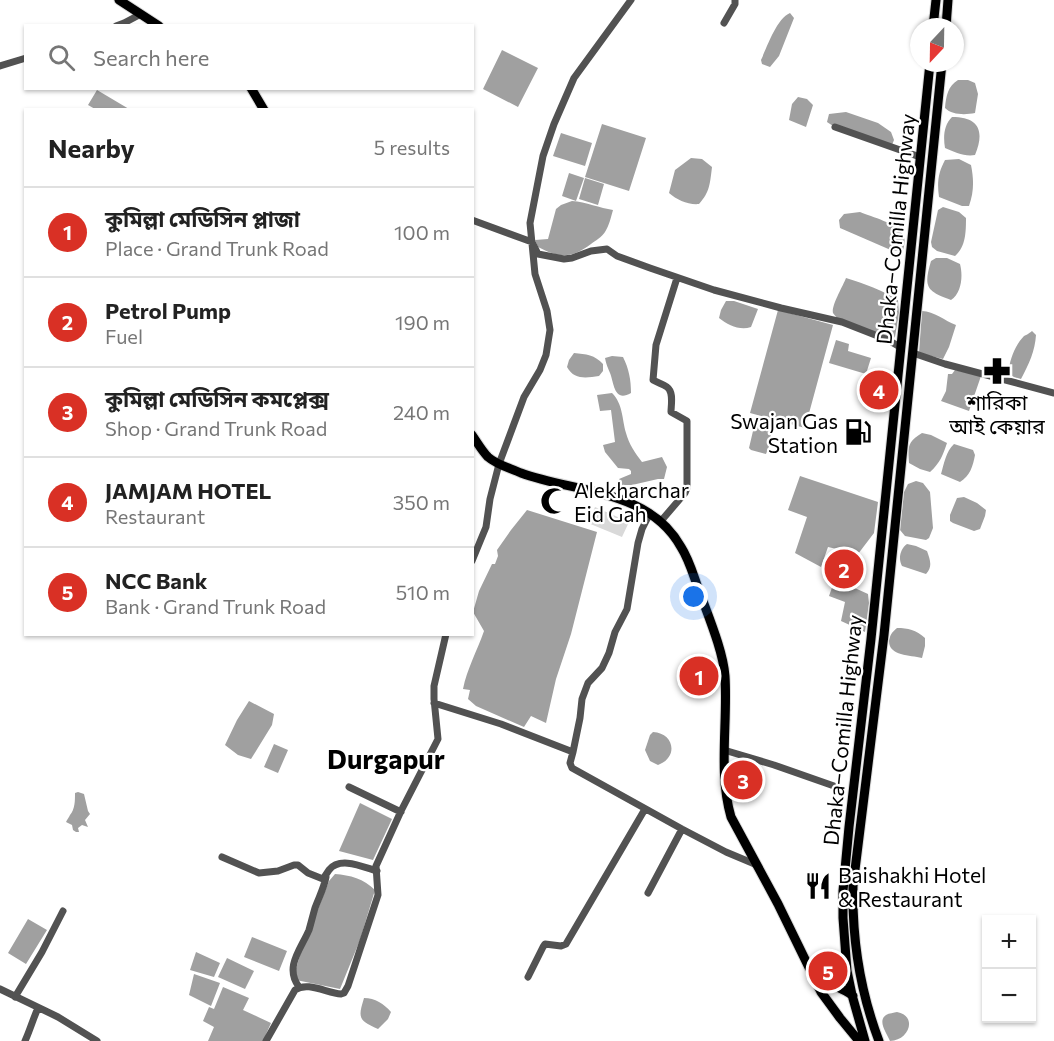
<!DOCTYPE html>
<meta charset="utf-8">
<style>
:root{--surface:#fff;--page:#f6f6f6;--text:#222;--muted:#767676;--line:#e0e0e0;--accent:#d93025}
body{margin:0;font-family:Commissioner,"Noto Sans Bengali",sans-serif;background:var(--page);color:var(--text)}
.controls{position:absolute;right:18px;bottom:18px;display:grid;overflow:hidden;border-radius:0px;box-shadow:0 2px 4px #0004}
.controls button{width:54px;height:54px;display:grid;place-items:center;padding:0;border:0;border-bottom:2px solid var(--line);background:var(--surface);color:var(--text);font:30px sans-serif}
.compass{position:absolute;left:910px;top:18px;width:54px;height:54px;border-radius:50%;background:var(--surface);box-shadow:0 2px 4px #0004;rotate:202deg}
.you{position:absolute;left:694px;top:597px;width:21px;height:21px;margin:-15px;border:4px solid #fff;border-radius:50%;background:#1a73e8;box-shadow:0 0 0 9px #1a73e833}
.badge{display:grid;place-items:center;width:39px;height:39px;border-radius:50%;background:var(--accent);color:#fff;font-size:20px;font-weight:700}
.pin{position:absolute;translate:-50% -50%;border:3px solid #fff;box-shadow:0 2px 6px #0006}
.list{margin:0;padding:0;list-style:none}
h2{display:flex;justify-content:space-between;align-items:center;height:78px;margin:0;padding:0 24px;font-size:26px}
h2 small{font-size:20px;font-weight:400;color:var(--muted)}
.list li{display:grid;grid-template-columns:39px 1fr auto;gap:18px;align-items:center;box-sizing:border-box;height:90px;padding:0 24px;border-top:2px solid var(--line)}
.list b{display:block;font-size:22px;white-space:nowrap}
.list p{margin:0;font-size:20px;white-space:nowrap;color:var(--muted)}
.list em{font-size:20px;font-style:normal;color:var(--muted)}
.icon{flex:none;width:33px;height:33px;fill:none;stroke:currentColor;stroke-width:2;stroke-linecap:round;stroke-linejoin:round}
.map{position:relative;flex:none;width:1054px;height:1041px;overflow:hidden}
.search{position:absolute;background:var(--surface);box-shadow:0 2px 4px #0004;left:24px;top:24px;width:450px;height:66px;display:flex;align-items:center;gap:15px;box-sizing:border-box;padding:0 21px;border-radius:0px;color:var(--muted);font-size:22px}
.panel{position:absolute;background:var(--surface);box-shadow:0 2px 4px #0004;left:24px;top:108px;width:450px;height:528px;border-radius:0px}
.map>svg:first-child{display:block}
.green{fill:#d9d9d9}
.water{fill:#a0a0a0}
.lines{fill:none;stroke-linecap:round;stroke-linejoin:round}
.highway-casing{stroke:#dbdbdb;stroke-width:11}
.minor{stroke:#525252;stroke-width:7}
.highway{stroke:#000;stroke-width:9}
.labels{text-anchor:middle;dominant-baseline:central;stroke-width:4.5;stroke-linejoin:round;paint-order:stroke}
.street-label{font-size:21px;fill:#000;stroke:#fff}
.poi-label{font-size:21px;fill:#000;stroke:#fff;text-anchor:start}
.district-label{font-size:27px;font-weight:bold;fill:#000;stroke:#fff}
</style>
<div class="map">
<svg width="1054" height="1041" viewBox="0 0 1054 1041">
<rect width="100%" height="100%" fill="#fff"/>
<!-- green -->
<path class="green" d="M595,507L629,522L622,537L588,523Z"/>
<!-- water -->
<path class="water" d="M790,13L794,18L779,56L770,67L762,64L761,60C767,47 777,18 790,13Z
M502,50L538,68L518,107L483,89Z
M958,80H968L975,83L978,94L975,113C965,115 952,115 945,108C946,96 948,86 958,80Z
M97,90L129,109H95L88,105Z
M798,97L807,99L813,105L806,127L789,120L792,104Z
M846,112L878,123L891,132L894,140L892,145L833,126L827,122L829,114Z
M952,117C979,117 985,131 975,155C965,157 954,152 945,148C943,136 944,125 952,117Z
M602,124L646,138L629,191L585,177Z
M561,133L592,143L585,166L553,156Z
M691,158L702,159L712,167C710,183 710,192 699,204C688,205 677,200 669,193L675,170Z
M959,159L971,165C974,180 974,192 969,206H962L939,197C937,183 938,173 945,160Z
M569,173L584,178L576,201L562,196Z
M585,178L604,184L598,205L579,199Z
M572,201C586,202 600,208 613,210C611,217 609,226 605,232C602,237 595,241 591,244C571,259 559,258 538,247L535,240L548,239L556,209L561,205Z
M943,207L959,212L966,218C966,231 966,247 955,256L937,251L932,247L931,242L938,210Z
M860,212C872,217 897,223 903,235C906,240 904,246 903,250L893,251L840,228L839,220L844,214Z
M936,258H947L960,264C963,275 962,293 951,300C927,291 923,288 931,261Z
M846,278C865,284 882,290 898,300L899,313L895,337L892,339L837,318C836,316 834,315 833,313C831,306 843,286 846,278Z
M726,301H734L758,309L751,327C740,331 728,325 719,318L721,310Z
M778,310L833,325L805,428L750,413Z
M922,311C934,311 945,321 956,325L949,347L943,359L919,353Z
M1032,331L1036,335C1035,351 1029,364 1021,379L1014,377L1009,374C1008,363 1015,345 1024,336C1025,336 1031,332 1032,331Z
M836,340L849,344L848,351L871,358L866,374L829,363Z
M574,353C586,354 595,355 603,364V371L599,376C586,378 574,380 567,367L569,360Z
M612,356L623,357C629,369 631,380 631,393C614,403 614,383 610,373C608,368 606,364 605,358Z
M955,370L981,376L969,411L941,401L946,391L948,374H952Z
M612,393C623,404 622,419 626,433C629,444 635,453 642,462L662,457L667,467L664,479H658L632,485H622L619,479L631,474V471L629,469L618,468L605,452L603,445L615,442L611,410L600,411L597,395Z
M757,426L770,428C772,438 770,445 766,454L751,450L749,448L753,431Z
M922,433L931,435L947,443C943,455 940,463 930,472L920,469L909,463C908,447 907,442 922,433Z
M954,444L973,450L975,455C973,466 970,476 960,482L941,474C944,464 946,451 954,444Z
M800,476L878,502L874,533L858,554L828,547L821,567L795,553L807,517L788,510Z
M916,481L923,483L930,492L933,528L929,538L926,540L905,536L900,530L904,492L908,484Z
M964,497L977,503L986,510L985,516L980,529L974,531L953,523L950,521V515L957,498Z
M527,510L597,532L571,634L556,679L546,723L531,716L524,727L476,706L468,699L470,690L463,689C467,669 477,651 484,631L473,612L479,591L492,564H495L498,556L497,550L511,530Z
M907,544L916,546L927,551C930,560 933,566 926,574L902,566C898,559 900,549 907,544Z
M835,579L868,594L869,603L865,632L841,621L845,602L829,596Z
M897,628C908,628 916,630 925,638V646L922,658C910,655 889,656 889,641C890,635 892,632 897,628Z
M249,701L274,714L272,725L251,759L238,755L225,745L237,720Z
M653,732C674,733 679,757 658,765L650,761L645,750L650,735Z
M274,744L288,750L278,773L264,767Z
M78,792L84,794L88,811L90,814L85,820L88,827L82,825L78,828L79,832H76L73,830L72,825L66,822C67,820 69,817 70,815C75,809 75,801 75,793Z
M360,803L392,819L373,860L339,851Z
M335,874C350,875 364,879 375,890L360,940L340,989L296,980L295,972L300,955L329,881Z
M28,919L47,930L26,964L8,953Z
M252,937L287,951L279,971L244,957Z
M196,952L220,963L214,977L190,970Z
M227,958L254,971L245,989L218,977Z
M194,974L220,983L211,1006L189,995Z
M223,987L249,998L243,1010L271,1023L263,1041H208L214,1027L203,1021L209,1007L214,1009Z
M364,998C375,998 384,1004 391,1012L388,1019L378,1029C358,1020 358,1018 364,998Z
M897,1012C918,1016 909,1041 890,1041C887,1034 877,1021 886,1015C889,1013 894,1013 897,1012Z"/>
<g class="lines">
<defs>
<path id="highway" d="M119,0L159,26
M933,27L936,0
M946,27L948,0
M251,88L264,110
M472,435C477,442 482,451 488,457C497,465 510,468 521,473C576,493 649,489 681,547C690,561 694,578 700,593C709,618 723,651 725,676C728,723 718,772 731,817L778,904L821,992L840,1018L859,1041
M815,976C826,985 841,986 853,996
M865,1041L852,995L847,971L843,918V891L849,827L871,639L930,63
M879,1041C860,991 852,940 853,886L884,635L942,63"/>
</defs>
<!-- highway casing -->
<use href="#highway" class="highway-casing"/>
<!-- minor -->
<path class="minor" d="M724,23L735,4V0
M116,26L124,23L141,14
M0,66L26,58
M835,127L920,157
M472,220L532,242L538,254L564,259L572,258L591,251L607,249L617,256L650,268L714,290L781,308L842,322L888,340L900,347
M913,353L945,364L1054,393
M661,521L685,493L687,488V421L671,412C671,405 674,392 667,387C663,384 658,383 653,380L656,345L677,278
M472,561L486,527L490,499L499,464L524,397L540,370L546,355L550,330L547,311L535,274L530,223L543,156L554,124L574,78L631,0
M434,703L501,724L573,752L570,763L572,768L682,829L726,852L757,865
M724,750L774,765L834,786
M573,752L580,718L582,699L588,683L602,668L609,653L615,632L627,609L638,543L642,529L650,513
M349,787L401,812
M222,857L259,873L278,871L294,865H298L308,873L323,879C325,876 327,873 329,870C340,856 363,867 377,871
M648,893L682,829
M528,977L543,947L545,944L561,946L566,944L645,809
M299,987C284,967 301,949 309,930C311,923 313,915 315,908C319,897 324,888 326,877
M0,989L58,1017L97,1041
M15,997L42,952L63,911
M25,1041C30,1030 33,1019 38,1008
M266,1041L295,990C307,981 327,993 341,994L344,993L348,986L378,895L376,866L401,811L438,739L434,699V686L446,634"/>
<!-- highway -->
<use href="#highway" class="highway"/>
</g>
<!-- icons -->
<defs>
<symbol id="pharmacy-bare" viewBox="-9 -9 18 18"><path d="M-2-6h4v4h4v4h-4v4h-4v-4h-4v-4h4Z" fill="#000" stroke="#fff" stroke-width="2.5" paint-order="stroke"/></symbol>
<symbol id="fuel-bare" viewBox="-9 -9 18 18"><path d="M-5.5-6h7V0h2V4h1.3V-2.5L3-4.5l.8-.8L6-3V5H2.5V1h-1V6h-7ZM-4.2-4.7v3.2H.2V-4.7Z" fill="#000" stroke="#fff" stroke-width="2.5" paint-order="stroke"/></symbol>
<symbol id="mosque-bare" viewBox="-9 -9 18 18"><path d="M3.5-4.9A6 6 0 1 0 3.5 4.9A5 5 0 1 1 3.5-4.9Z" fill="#000" stroke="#fff" stroke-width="2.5" paint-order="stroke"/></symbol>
<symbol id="restaurant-bare" viewBox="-9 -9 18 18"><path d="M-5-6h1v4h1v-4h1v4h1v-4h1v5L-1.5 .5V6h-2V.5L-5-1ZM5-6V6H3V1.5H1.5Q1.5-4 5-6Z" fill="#000" stroke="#fff" stroke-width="2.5" paint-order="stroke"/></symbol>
</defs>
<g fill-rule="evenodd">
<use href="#pharmacy-bare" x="978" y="352" width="38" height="38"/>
<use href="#fuel-bare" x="839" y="413" width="38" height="38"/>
<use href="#mosque-bare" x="535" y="482" width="38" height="38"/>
<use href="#restaurant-bare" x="799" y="867" width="38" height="38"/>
</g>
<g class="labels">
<!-- street labels -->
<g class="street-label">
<text transform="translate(895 229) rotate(-84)">Dhaka–Comilla Highway</text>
<text transform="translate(842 730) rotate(-84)">Dhaka–Comilla Highway</text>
</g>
<!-- poi labels -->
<g class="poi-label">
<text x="997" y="401" text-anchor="middle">শারিকা<tspan x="997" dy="24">আই কেয়ার</tspan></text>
<text x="838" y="420" text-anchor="end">Swajan Gas<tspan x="838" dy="24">Station</tspan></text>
<text x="574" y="489">Alekharchar<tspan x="574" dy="24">Eid Gah</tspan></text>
<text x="838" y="874">Baishakhi Hotel<tspan x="838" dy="24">&amp; Restaurant</tspan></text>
</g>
<!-- district labels -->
<g class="district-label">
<text x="386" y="758">Durgapur</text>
</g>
</g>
</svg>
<div class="controls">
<button>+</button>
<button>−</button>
</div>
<svg class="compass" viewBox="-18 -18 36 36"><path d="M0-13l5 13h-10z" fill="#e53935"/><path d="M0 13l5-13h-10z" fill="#767676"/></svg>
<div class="you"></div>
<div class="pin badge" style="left:699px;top:676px">1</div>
<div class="pin badge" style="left:844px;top:569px">2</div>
<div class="pin badge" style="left:743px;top:780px">3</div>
<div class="pin badge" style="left:879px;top:390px">4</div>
<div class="pin badge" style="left:828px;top:971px">5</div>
<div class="search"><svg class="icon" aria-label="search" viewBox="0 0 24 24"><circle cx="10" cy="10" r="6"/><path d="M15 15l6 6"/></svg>Search here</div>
<section class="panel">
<h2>Nearby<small>5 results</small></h2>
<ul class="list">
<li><span class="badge">1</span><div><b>কুমিল্লা মেডিসিন প্লাজা</b><p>Place · Grand Trunk Road</p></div><em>100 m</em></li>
<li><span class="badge">2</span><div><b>Petrol Pump</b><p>Fuel</p></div><em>190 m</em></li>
<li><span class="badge">3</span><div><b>কুমিল্লা মেডিসিন কমপ্লেক্স</b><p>Shop · Grand Trunk Road</p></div><em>240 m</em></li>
<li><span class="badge">4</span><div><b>JAMJAM HOTEL</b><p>Restaurant</p></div><em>350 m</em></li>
<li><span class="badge">5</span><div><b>NCC Bank</b><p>Bank · Grand Trunk Road</p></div><em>510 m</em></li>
</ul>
</section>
</div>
